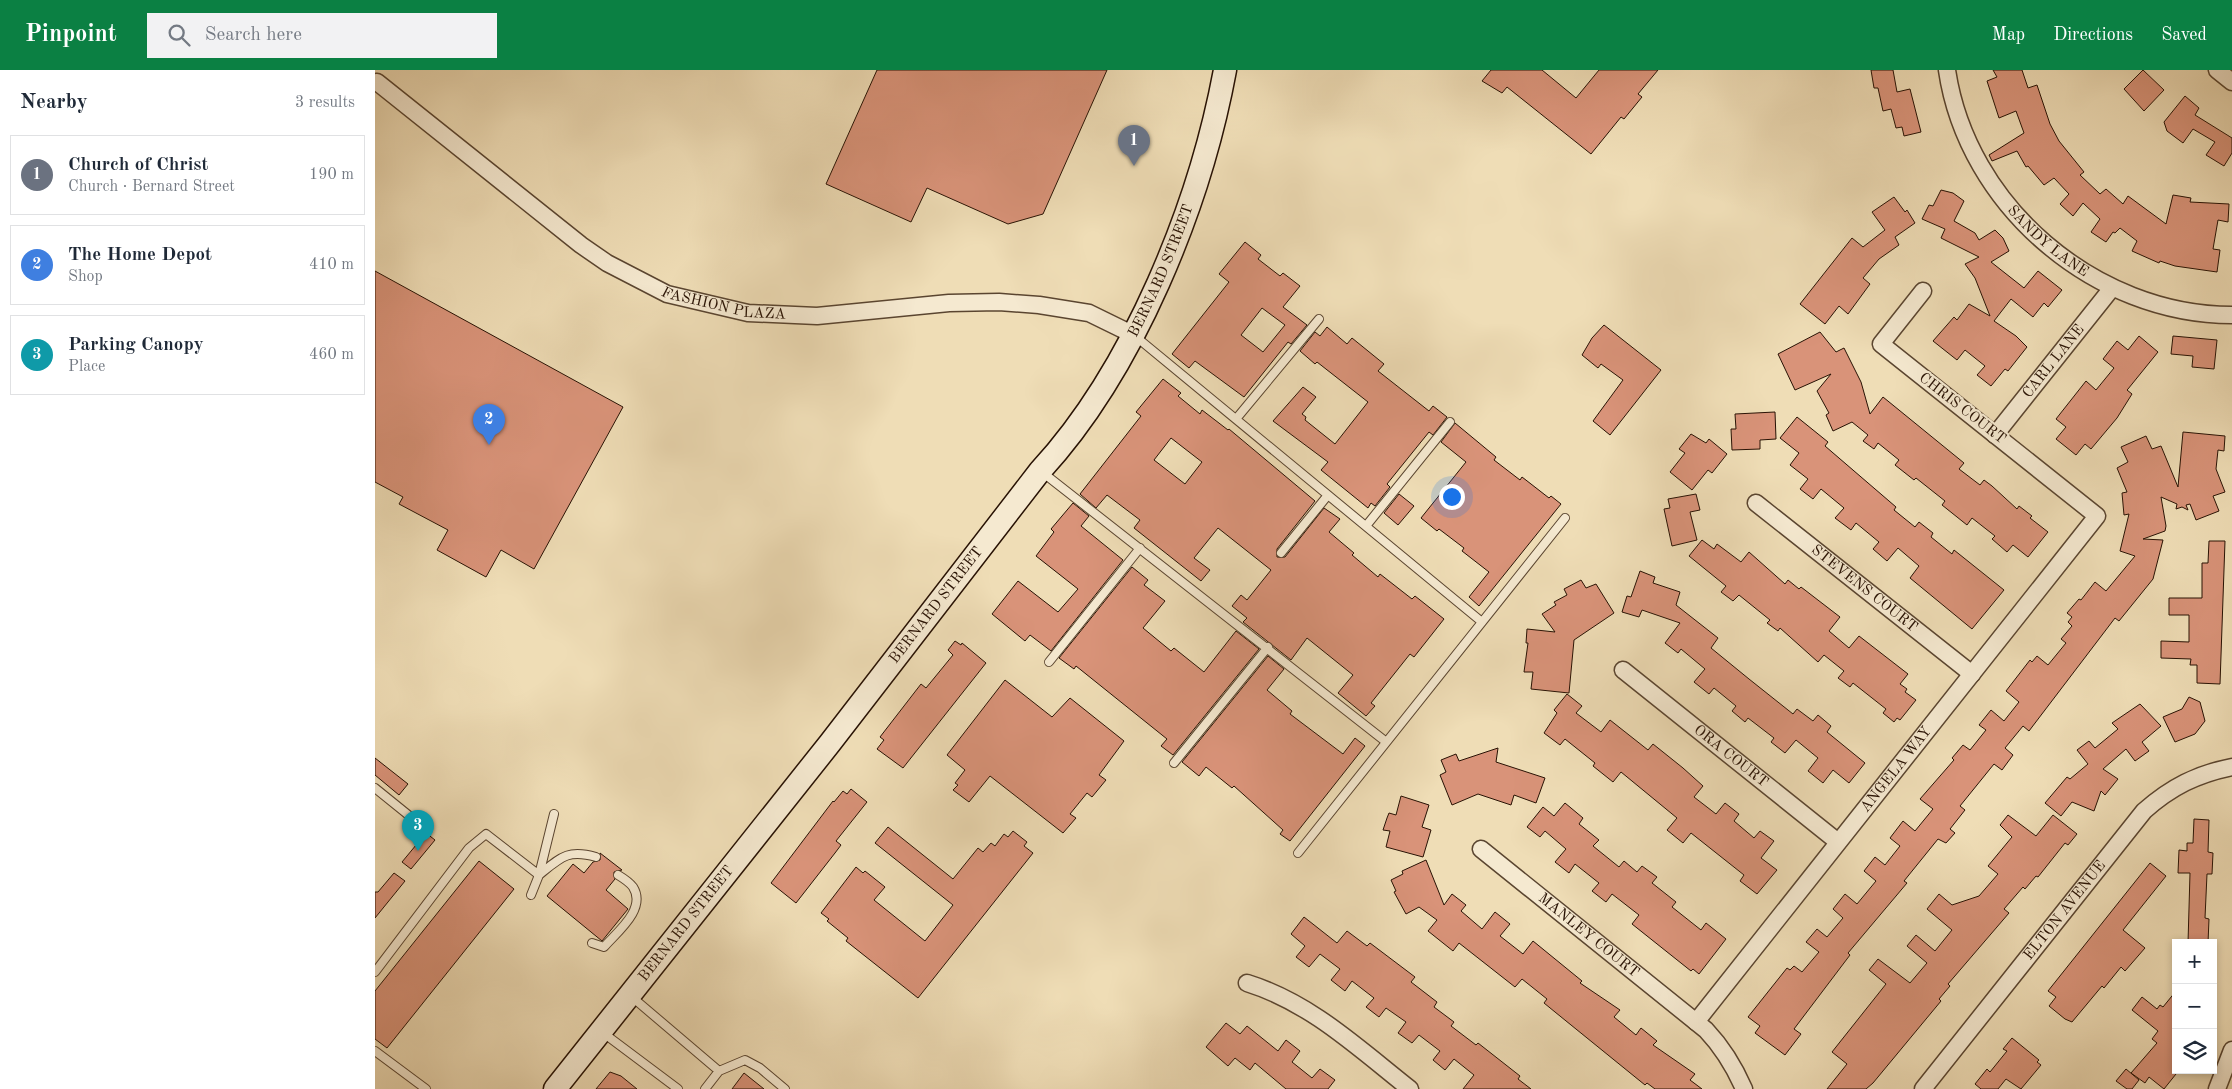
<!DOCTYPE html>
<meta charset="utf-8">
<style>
:root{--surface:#fff;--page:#f2f2f3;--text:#1f2937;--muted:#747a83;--line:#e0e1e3;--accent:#0b8043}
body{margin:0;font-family:"Old Standard TT",serif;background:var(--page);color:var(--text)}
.controls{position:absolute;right:15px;bottom:15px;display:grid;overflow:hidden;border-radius:0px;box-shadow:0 2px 8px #0003}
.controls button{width:45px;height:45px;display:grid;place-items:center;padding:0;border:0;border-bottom:1px solid var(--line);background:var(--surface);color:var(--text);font:25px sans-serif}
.you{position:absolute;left:1076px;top:426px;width:18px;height:18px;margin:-12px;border:4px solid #fff;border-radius:50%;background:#1a73e8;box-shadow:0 0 0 8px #1a73e833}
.badge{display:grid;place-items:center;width:32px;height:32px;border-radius:50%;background:var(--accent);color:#fff;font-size:16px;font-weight:700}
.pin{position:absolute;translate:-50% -41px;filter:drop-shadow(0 1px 2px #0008)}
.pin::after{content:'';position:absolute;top:26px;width:18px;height:15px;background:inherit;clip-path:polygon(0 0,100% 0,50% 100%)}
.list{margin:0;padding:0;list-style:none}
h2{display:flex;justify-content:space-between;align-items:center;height:65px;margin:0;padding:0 20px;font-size:21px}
h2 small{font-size:16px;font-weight:400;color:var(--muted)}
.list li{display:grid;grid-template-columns:32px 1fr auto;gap:15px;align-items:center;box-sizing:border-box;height:80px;margin:0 10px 10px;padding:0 10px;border:1px solid var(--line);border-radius:0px}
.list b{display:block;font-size:19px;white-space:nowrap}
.list p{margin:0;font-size:16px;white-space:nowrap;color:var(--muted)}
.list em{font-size:16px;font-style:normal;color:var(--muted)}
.icon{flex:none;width:28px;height:28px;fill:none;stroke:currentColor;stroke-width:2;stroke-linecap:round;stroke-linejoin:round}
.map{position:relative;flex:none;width:1857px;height:1019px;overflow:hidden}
header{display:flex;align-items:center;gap:30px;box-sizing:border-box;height:70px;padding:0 25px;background:var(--accent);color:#fff}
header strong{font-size:24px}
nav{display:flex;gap:28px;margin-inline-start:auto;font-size:18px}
.search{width:350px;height:45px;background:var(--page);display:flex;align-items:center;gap:12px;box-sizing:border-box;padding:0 18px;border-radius:0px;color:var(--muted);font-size:19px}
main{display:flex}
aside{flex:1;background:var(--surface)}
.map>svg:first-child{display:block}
.building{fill:#d99379;stroke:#281204;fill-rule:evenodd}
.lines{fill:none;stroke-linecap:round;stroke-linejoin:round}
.lane-casing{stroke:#5a4530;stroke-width:10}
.street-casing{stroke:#5a4530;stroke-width:19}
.secondary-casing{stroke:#281204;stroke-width:25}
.lane{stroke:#f5e9d0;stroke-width:8}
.street{stroke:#f5e9d0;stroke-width:16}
.secondary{stroke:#f5e9d0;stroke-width:22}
.labels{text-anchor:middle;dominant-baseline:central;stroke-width:4.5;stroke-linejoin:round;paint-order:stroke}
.street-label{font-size:15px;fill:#281204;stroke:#f5e9d0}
</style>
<header>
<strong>Pinpoint</strong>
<div class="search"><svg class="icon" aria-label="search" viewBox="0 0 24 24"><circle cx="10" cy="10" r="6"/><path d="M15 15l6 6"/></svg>Search here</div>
<nav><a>Map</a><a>Directions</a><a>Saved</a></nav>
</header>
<main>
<aside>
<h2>Nearby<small>3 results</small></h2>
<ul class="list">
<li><span class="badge" style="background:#6b7280">1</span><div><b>Church of Christ</b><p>Church · Bernard Street</p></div><em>190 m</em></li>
<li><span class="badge" style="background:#3f7fe0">2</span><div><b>The Home Depot</b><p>Shop</p></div><em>410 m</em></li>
<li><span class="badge" style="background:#0f9aa8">3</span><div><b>Parking Canopy</b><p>Place</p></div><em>460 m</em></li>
</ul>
</aside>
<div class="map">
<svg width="1857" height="1019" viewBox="0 0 1857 1019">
<rect width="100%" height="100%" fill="#efddb6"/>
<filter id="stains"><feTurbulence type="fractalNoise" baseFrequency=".004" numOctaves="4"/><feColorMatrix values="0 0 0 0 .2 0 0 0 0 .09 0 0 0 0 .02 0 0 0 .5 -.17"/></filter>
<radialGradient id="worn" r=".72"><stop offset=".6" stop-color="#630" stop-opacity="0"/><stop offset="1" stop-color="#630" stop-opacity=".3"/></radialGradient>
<!-- building -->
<path class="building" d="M502,0H732L668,144L633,154L552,118L536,152L451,114Z
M1116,0H1167L1201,28L1224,0H1283L1263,24L1267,27L1249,49L1246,47L1216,84L1132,17L1127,23L1107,11Z
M1496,0H1518L1522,22L1535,19L1546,62L1529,66L1527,57L1521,58L1516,39L1508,41L1503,18H1499Z
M1618,0H1647L1653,18L1662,15L1675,54L1684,71L1709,102L1705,105L1725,124L1731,119L1748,134L1753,126L1791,154L1798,125L1816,128L1815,132L1854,134L1853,152L1843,150L1838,179L1845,180L1842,202L1800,196L1785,191L1784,193L1757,181L1762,171L1745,158L1740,163L1738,162L1731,172L1716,162L1725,149L1708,133L1698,146L1685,134L1694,124L1679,108L1669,115L1653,96L1651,97L1642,81L1617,91L1614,85L1649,63L1641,41L1624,48L1612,11L1622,7Z
M1768,0L1789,20L1769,41L1749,19Z
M1810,26L1824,38L1820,45L1857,68V83L1849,96L1831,85L1840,72L1818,59L1808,73L1792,61L1789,52Z
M1566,120L1578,123L1589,131L1579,151L1600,163L1604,170L1620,160L1628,168L1634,181L1616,192L1649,218L1663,201L1687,220L1673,237L1669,233L1658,247L1636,229L1619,251L1641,266L1652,277L1633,301L1630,299L1616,316L1602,305L1610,296L1590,280L1582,290L1558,271L1579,247L1582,250L1594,234L1615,246L1600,208L1590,194L1604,187L1566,168L1570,159L1547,149L1554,135L1558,136Z
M1519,127L1530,142L1532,140L1540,153L1520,167L1524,175L1504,189L1488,208L1495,214L1473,244L1464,236L1450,254L1425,234L1477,168L1488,177L1510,160L1497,142Z
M870,172L886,185L883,189L905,206L908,203L925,216L908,237L932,255L916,274L913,272L869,327L820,291L814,298L797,284L854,212L844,204ZM887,238L910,255L888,282L866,265Z
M0,201L248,337L159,499L126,480L111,507L62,480L73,460L24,434L28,427L0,412Z
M1229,255L1286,300L1235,365L1218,351L1248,310L1226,294L1223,298L1207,285L1217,268Z
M952,257L972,274L977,268L1009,294L1003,301L1054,341L1058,336L1072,347L1058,365L1054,362L1012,414L1015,417L1000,436L996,433L993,438L946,400L953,392L898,351L928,317L941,327L927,344L931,347L930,350L960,374L993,332L942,292L940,294L925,281L940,262L945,266Z
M1445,262L1461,282L1469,278L1486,312L1495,344L1508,327L1589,393L1584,399L1605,415L1609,410L1617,416L1642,439L1644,436L1657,446L1655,448L1673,462L1653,487L1638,475L1632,482L1617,469L1620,466L1597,448L1592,455L1567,435L1570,431L1541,408L1539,410L1520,395L1524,390L1503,373L1499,379L1488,371L1493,365L1477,352L1458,361L1451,345L1454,343L1442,321L1456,304L1420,320L1403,284Z
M1764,266L1783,282L1753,319L1752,320L1757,324L1742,348L1716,379L1710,374L1701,385L1681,369L1691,357L1681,349L1711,311L1721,320L1739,298L1728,289L1742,271L1753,280Z
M1798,266L1842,270L1839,299L1817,297L1818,286L1796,284Z
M788,309L806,323L803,326L825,344L827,340L853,360L854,359L940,431L902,479V487H910L949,438L965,449L954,462L979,483L977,485L1003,507L1005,504L1037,529L1040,526L1069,549L1039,587L1035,584L996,633L1000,636L991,646L963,623L978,605L932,568L916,590L868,552L872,548L857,536L866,525L872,530L896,500L843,458L819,488L835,500L826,511L759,458L765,450L732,425L721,438L705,424L766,346L761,342ZM796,368L827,392L810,414L779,390Z
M1400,342L1401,369L1385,370V379L1357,380L1356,359H1361L1360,344Z
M1422,347L1453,372L1450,376L1521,437L1519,440L1540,457L1544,452L1558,463L1556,467L1577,484L1579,480L1629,520L1597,559L1535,508L1544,496L1523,478L1512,491L1498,479L1504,472L1481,453L1476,460L1460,448L1469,438L1446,419L1438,429L1425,419L1433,409L1415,395L1424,383L1405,368Z
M1080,353L1121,387L1119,390L1145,410L1147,407L1174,428L1176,426L1186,434L1104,536L1094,527L1114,502L1087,481L1089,478L1064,459L1062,461L1046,448L1091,392L1066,372Z
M1808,362L1850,366L1849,381L1843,380L1841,399L1850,422L1838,426L1844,441L1821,450L1815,434L1811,435L1813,440L1807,437L1801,439L1802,434L1786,427L1791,456L1790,461L1768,469L1788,470L1778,509L1744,551L1740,548L1654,661L1648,656L1630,678L1638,685L1627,700L1619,694L1585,736L1590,740L1575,759L1580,763L1571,773L1563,769L1529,811L1532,813L1473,883L1475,885L1419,959L1426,964L1410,985L1380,963L1385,956L1373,947L1412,898L1415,900L1419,896L1427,902L1444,882L1431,872L1442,859L1452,867L1468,848L1458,839L1470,824L1482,834L1501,811L1489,801L1500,787L1510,795L1525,776L1515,768L1528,751L1540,761L1558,739L1545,729L1579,690L1577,688L1588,675L1595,680L1611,660L1604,655L1616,640L1629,651L1644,632L1631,621L1655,590L1657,592L1662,586L1673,595L1691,573L1686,569L1697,556L1693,552L1697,547L1692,543L1704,529L1706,530L1720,512L1731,521L1760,486L1745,481L1754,444L1749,445L1747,423L1752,422L1742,398L1753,392L1746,377L1771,366L1777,379L1786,376L1803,417Z
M1316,364L1331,373L1334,369L1352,384L1337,403L1333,400L1317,420L1295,402L1310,383L1304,379Z
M1024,424L1039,436L1023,455L1009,443Z
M1321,424L1325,440L1315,442L1322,470L1297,476L1289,439L1295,438L1293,429Z
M698,433L714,446L706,456L748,490L676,581L655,565L650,571L617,544L643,511L683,542L703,519L661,486L679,462L676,459Z
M1327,470L1339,479L1342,474L1366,492L1374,482L1410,514L1413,510L1424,519L1426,517L1465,547L1454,561L1474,578L1484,566L1533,604L1525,614L1532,619L1530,622L1541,630L1525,650L1522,648L1519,652L1508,643L1511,639L1478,613L1475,617L1463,608L1469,601L1449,585L1443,592L1405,558L1403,561L1392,553L1395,550L1364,525L1358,531L1346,522L1351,516L1314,486Z
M1834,471H1850L1845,614L1822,613V595H1815L1816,589L1786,588V571L1814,572V545H1794V528H1827V493H1833Z
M757,497L773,510L769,515L790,531L768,558L796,581L799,578L829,602L861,561L884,579L798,685L786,676L792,669L701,596L699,599L684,588Z
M1265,501L1280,507L1278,513L1305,522L1301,535L1343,568L1336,578L1374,609L1418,644L1422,639L1438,651L1443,645L1456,656L1452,662L1490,693L1474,713L1458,700L1448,713L1433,701L1443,688L1421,670L1410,683L1396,672L1399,668L1373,648L1370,652L1357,641L1361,636L1339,618L1334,624L1319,612L1330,599L1306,579L1303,583L1290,573L1305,553L1267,540L1264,547L1247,542L1252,526L1256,527Z
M1206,510L1211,518L1221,514L1239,543L1199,570L1194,623L1156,619L1158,602H1149L1153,573H1151L1152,559L1180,562L1167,544L1181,535L1179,532L1192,525L1189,519Z
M580,571L586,575L587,573L611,593L528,698L502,679L509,670L505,667L546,614L551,618L578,585L573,580Z
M893,586L909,599L892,620L917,641L915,644L968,684L980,668L990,676L915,771L905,764L908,760L859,716L857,718L831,697L824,706L807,692Z
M630,610L677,647L695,628L749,671L724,705L731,710L717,727L712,723L695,744L701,748L688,763L615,706L594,732L578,720L583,715L580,713L590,700L572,685Z
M1192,624L1207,636L1201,643L1226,662L1235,650L1273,680L1278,674L1308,698L1328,716L1319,727L1341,744L1350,733L1364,744L1359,751L1379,768L1385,761L1399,771L1386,788L1402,800L1382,824L1365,811L1369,805L1316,763L1308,773L1292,760L1302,748L1246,702L1238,712L1218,696L1220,693L1190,669L1185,675L1169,663L1182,643L1179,640Z
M1814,627L1825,632L1830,651L1820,664L1800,672L1788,647L1807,639Z
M1765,634L1786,656L1767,672L1774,681L1760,691L1751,679L1728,699L1743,709L1730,725L1726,721L1719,741L1697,732L1686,746L1670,733L1692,707L1695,709L1713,694L1702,680L1714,671L1720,678L1743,659L1737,653Z
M1123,678L1121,692L1170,708L1161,733L1139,725L1136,735L1103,724L1077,735L1065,705L1071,702L1066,690L1081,684L1084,691Z
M0,688L33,714L24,725L0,705Z
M476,719L492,732L461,771L466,775L460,783L421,833L396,813L458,731L459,732L468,721L472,724Z
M1026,726L1054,735L1047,757L1056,760L1048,787L1011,777L1015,761L1008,760L1012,748L1014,743L1021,745Z
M1190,733L1208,748L1204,754L1224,770L1218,776L1244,797L1249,791L1262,802L1267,796L1282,807L1277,813L1301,832L1297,837L1326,860L1331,853L1351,869L1324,904L1318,899L1316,901L1257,854L1264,845L1237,824L1231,832L1217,821L1224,813L1200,794L1194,803L1180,792L1191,779L1170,761L1165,767L1152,757L1168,737L1179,746Z
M1633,745L1661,766L1678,745L1702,764L1693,775L1690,773L1663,807L1661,806L1650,819L1648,817L1629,839L1634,843L1573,914L1575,916L1564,929L1566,931L1498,1013L1491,1019H1452L1472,994L1457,982L1511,914L1494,900L1503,889L1535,913L1552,893L1532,876L1541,865L1560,881L1577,860L1552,839L1564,824L1577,835L1604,826L1623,804L1613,796L1637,767L1625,755Z
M1819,749L1834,750L1833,782L1838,783L1837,804H1832L1830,848L1834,849L1833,873H1813L1815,803H1803L1804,780L1812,781V773H1818Z
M513,757L578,809L603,778L608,782L616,773L620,776L629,764L633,767L638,761L652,772L649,776L658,783L543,928L471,871L473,868L452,851L454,849L446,843L481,797L488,803L490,801L510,817L499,830L550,871L578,835L500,773Z
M51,763L60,770L36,799L27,792Z
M225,783L247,800L239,802L240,809L231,820L253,839L227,871L172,826L198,794L209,803L218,792L225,790Z
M1051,790L1069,835L1077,824L1091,835L1086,841L1107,859L1120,842L1135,854L1125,866L1148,884L1158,871L1207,911L1205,913L1245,940L1239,947L1261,965L1266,958L1282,971L1278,975L1320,1004L1315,1010L1327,1019H1280L1272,1013L1270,1015L1180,942L1169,933L1172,929L1147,909L1140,917L1084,873L1078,881L1053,861L1062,850L1044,837L1031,844L1019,822L1021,821L1016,810L1028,804L1027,801Z
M104,791L139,819L12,978L0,969V921Z
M1775,793L1791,806L1748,860L1770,878L1750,901L1746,897L1729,918L1727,916L1697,952L1690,949L1674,936L1681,927L1673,921Z
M19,803L30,811L0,848V822H3Z
M929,847L962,873L972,861L992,876L995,873L1040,907L1036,912L1062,932L1059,937L1079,952L1076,956L1101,975L1103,973L1145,1006L1143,1009L1156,1019H1088L1099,1005L1079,989L1070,1000L1058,990L1065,981L1044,965L1037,973L1023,963L1031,952L1011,938L1004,947L991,937L999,928L977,911L970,921L956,910L965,899L945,884L934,897L921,887L930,876L916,864Z
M1801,921V1004L1789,1019L1774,1007L1770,1013L1756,1003L1782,973L1777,969L1783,961L1757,940L1767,927L1782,939L1785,935L1788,937Z
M851,953L865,964L872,956L903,981L911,970L925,981L917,992L937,1008L945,999L960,1010L953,1019H911L880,993L875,1000L860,988L853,996L831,977Z
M1637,968L1664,990L1662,992L1666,995L1646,1019L1631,1009L1623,1019H1606L1600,1014L1612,999L1615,1002L1632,981L1628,979Z
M1751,999L1764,1010L1757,1019H1752L1741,1011Z
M235,1002L246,1006L262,1019H221Z
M369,1003L389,1019H357Z"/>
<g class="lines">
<defs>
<path id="lane" d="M760,266L1107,552
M861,349L944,249
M667,402L1010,671
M991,456L1075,352
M906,483L953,425
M674,592L765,478
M799,693L893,577
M0,718L42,752
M923,783L1190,448
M156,825L164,805L179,744
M217,873L229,877C242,862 272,839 258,817C255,813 248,808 243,805
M0,902L94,778L111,764L164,805C186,787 193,779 221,787
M257,927L344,1001L330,1019
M227,962L303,1019
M0,981L51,1019
M344,1001L370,990L385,998L410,1019"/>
<g id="street">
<path id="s1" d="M1572,0C1592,136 1720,245 1857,245"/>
<path d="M1842,0L1857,12"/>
<path id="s2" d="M2,12L206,175L232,193L292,224L373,243L442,246L574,233L624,232L664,235L714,243L759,265"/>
<path id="s3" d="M1620,365L1737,218"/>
<path id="s4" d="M1381,433L1597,604"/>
<path id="s5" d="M1248,600L1463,772"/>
<path id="s6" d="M1106,779L1331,960C1348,978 1359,996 1369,1019"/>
<path d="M872,913C936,933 983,978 1035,1019"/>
<path id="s7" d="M1321,952L1722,446L1506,274L1548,221"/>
<path id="s8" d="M1548,1019L1769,741C1796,717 1822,704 1857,697"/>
<path d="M1842,1019L1857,980"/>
</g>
<g id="secondary">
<path id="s9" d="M180,1019L455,673L665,401C759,299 825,135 850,0"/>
</g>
</defs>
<!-- lane casing -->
<use href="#lane" class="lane-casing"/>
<!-- street casing -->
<use href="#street" class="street-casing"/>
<!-- secondary casing -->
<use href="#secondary" class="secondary-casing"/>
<!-- lane -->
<use href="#lane" class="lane"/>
<!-- street -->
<use href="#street" class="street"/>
<!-- secondary -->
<use href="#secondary" class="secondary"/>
</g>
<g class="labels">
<!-- street labels -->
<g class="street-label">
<text stroke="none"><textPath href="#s1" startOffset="204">SANDY LANE</textPath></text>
<text stroke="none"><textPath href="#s9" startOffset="1021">BERNARD STREET</textPath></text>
<text stroke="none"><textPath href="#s2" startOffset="418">FASHION PLAZA</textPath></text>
<text stroke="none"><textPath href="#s3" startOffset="94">CARL LANE</textPath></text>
<text transform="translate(1587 339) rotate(38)">CHRIS COURT</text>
<text stroke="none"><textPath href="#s4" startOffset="138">STEVENS COURT</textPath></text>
<text stroke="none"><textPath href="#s9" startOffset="616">BERNARD STREET</textPath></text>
<text stroke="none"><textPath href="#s5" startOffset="138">ORA COURT</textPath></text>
<text stroke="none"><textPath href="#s7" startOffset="322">ANGELA WAY</textPath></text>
<text stroke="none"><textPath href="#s8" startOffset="228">ELTON AVENUE</textPath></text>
<text stroke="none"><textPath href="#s9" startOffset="211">BERNARD STREET</textPath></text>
<text stroke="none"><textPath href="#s6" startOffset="138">MANLEY COURT</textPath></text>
</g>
</g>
<rect width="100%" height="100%" filter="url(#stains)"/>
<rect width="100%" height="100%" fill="url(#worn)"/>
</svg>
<div class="controls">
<button>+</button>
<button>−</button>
<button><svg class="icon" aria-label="layers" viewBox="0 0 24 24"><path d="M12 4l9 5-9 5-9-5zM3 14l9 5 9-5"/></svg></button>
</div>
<div class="you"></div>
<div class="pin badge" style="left:759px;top:96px;background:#6b7280">1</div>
<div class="pin badge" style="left:114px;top:375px;background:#3f7fe0">2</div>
<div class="pin badge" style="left:43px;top:781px;background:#0f9aa8">3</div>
</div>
</main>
